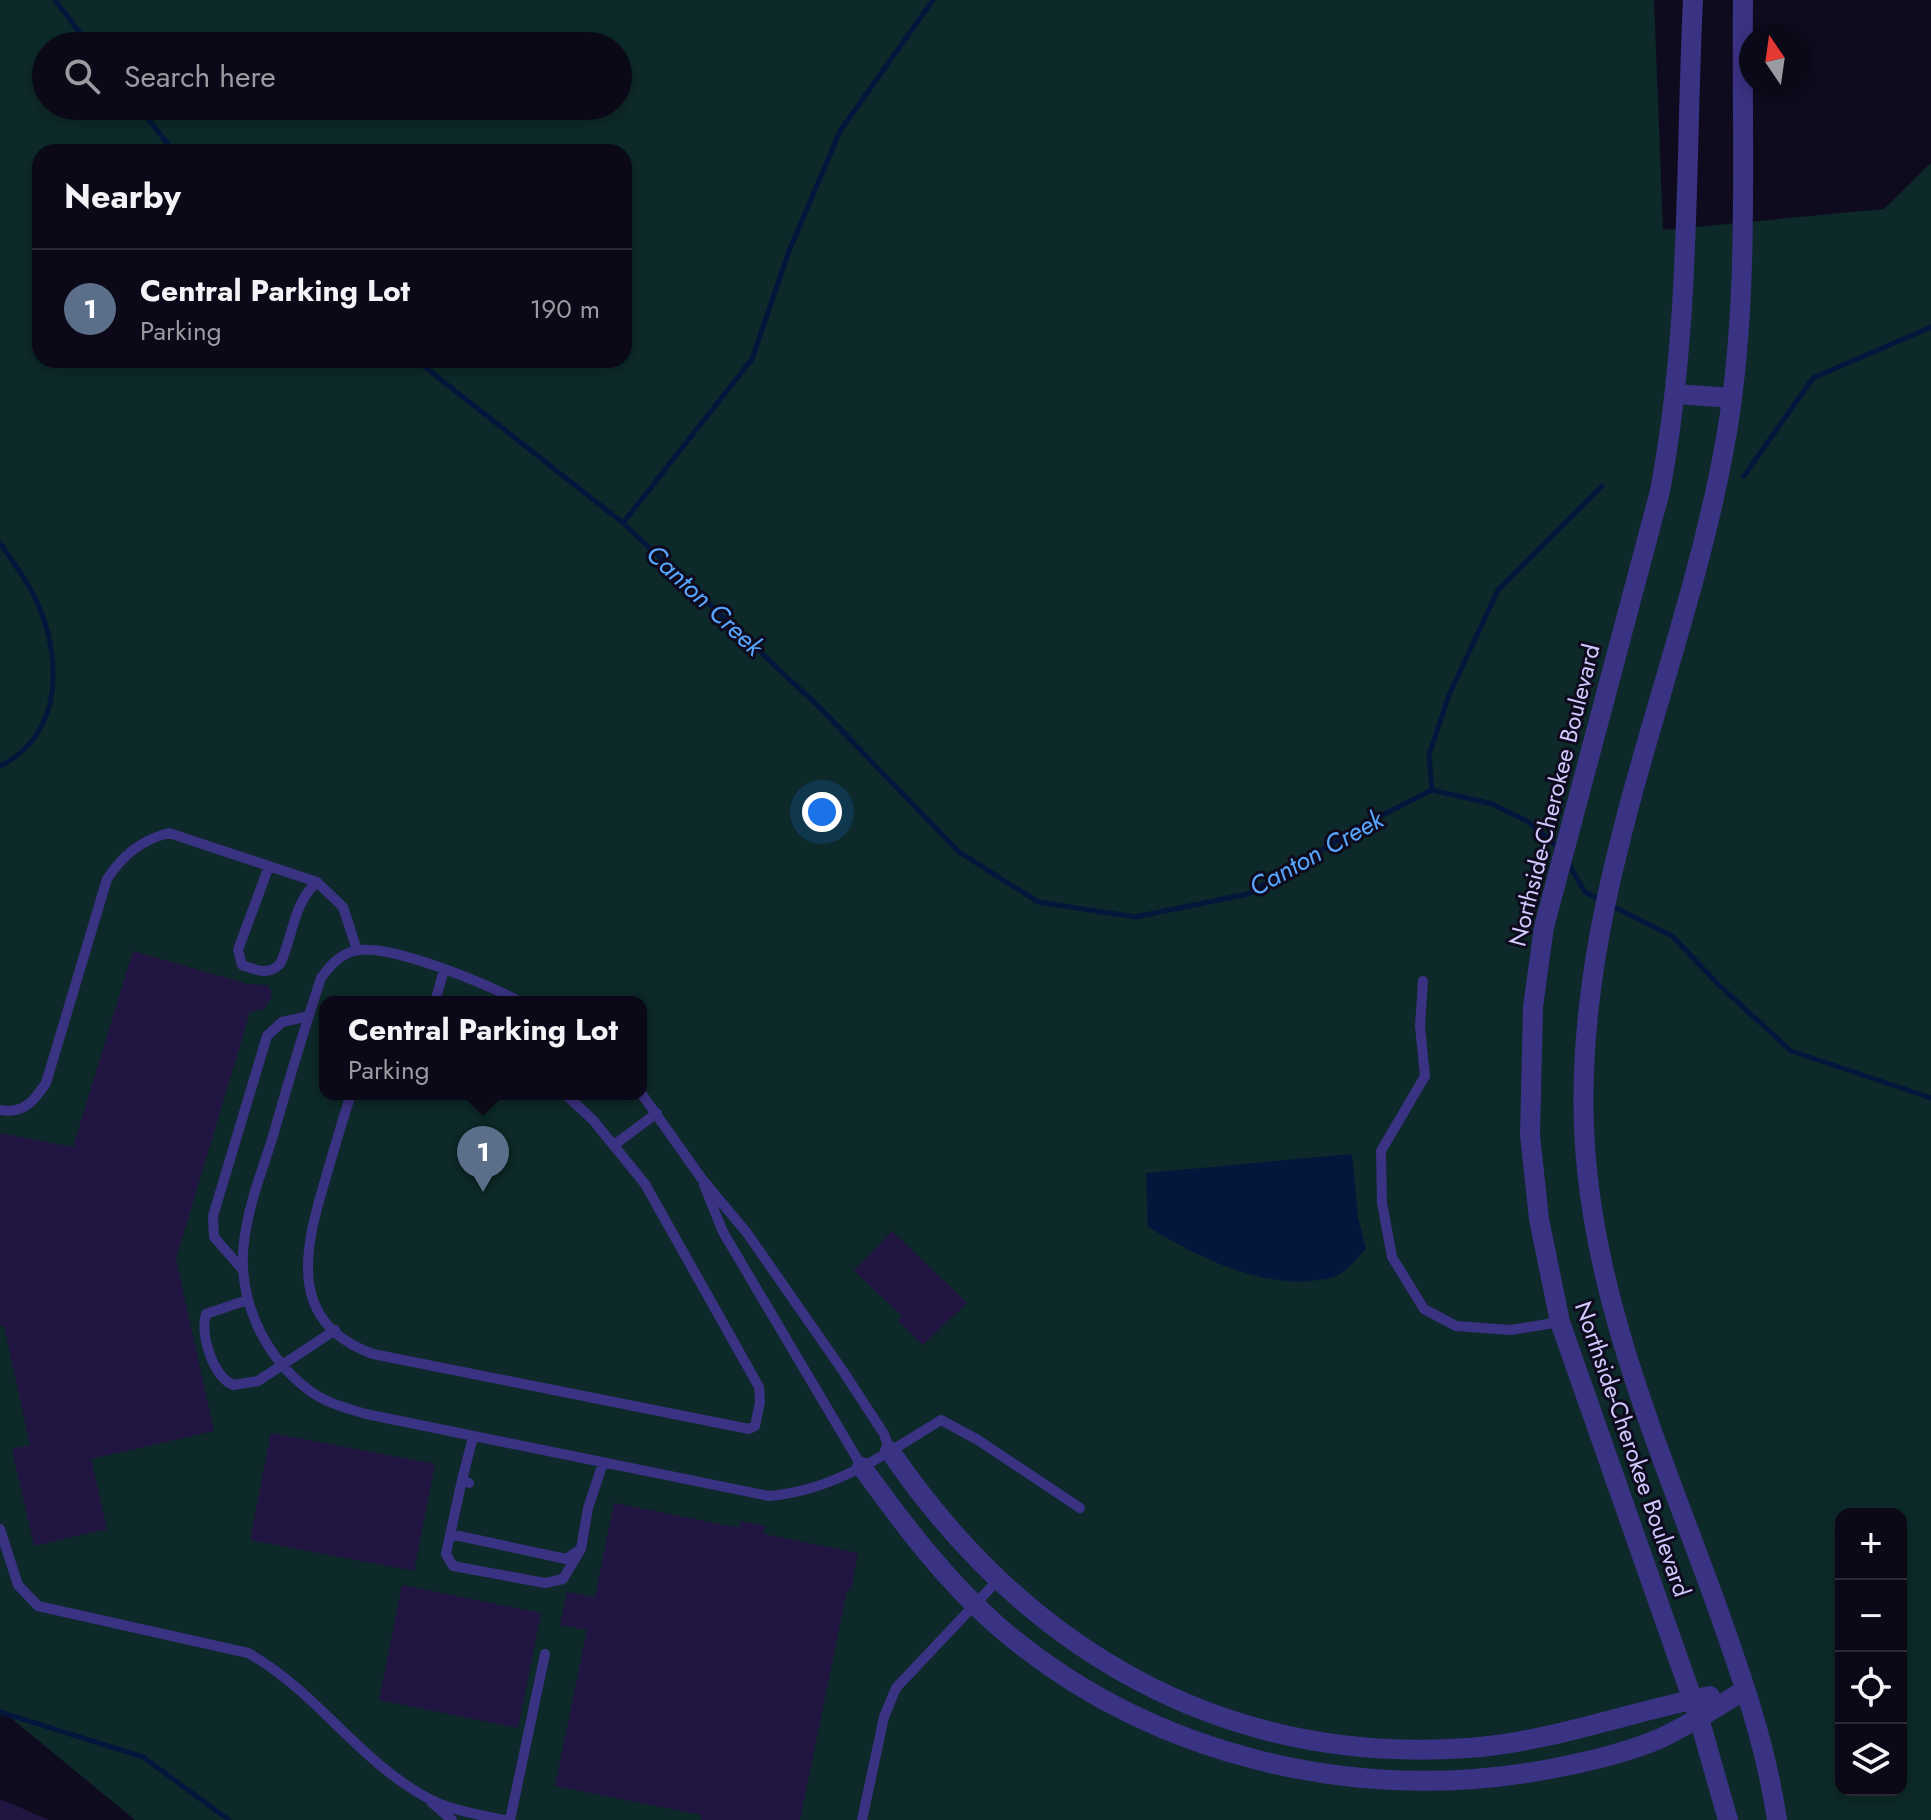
<!DOCTYPE html>
<meta charset="utf-8">
<style>
:root{--surface:#0b0817;--page:#141120;--text:#f1f3f6;--muted:#9a9aa1;--line:#2b2936;--accent:#00cdf4}
body{margin:0;font-family:Jost,sans-serif;background:var(--page);color:var(--text)}
.controls{position:absolute;right:24px;bottom:24px;display:grid;overflow:hidden;border-radius:16px;box-shadow:0 4px 12px #0003}
.controls button{width:72px;height:72px;display:grid;place-items:center;padding:0;border:0;border-bottom:2px solid var(--line);background:var(--surface);color:var(--text);font:40px sans-serif}
.compass{position:absolute;left:1739px;top:24px;width:72px;height:72px;border-radius:50%;background:var(--surface);box-shadow:0 4px 12px #0003;rotate:347deg}
.you{position:absolute;left:822px;top:812px;width:28px;height:28px;margin:-20px;border:6px solid #fff;border-radius:50%;background:#1a73e8;box-shadow:0 0 0 12px #1a73e833}
.badge{display:grid;place-items:center;width:52px;height:52px;border-radius:50%;background:var(--accent);color:#fff;font-size:26px;font-weight:700}
.pin{position:absolute;translate:-50% -66px;filter:drop-shadow(0 2px 4px #0008)}
.pin::after{content:'';position:absolute;top:42px;width:28px;height:24px;background:inherit;clip-path:polygon(0 0,100% 0,50% 100%)}
.popup{position:absolute;left:319px;top:996px;width:328px;height:104px;box-sizing:border-box;display:grid;place-content:center;border-radius:16px;background:var(--surface);filter:drop-shadow(0 2px 6px #0005);font-size:26px;white-space:nowrap;color:var(--muted)}
.popup b{font-size:30px;color:var(--text)}
.popup::after{content:'';position:absolute;left:50%;top:100%;margin-left:-16px;border:16px solid transparent;border-top-color:var(--surface)}
.list{margin:0;padding:0;list-style:none}
h2{display:flex;justify-content:space-between;align-items:center;height:104px;margin:0;padding:0 32px;font-size:34px}
h2 small{font-size:26px;font-weight:400;color:var(--muted)}
.list li{display:grid;grid-template-columns:52px 1fr auto;gap:24px;align-items:center;box-sizing:border-box;height:120px;padding:0 32px;border-top:2px solid var(--line)}
.list b{display:block;font-size:30px;white-space:nowrap}
.list p{margin:0;font-size:26px;white-space:nowrap;color:var(--muted)}
.list em{font-size:26px;font-style:normal;color:var(--muted)}
.icon{flex:none;width:44px;height:44px;fill:none;stroke:currentColor;stroke-width:2;stroke-linecap:round;stroke-linejoin:round}
.map{position:relative;flex:none;width:1931px;height:1820px;overflow:hidden}
.search{position:absolute;background:var(--surface);box-shadow:0 4px 12px #0003;left:32px;top:32px;width:600px;height:88px;display:flex;align-items:center;gap:20px;box-sizing:border-box;padding:0 28px;border-radius:44px;color:var(--muted);font-size:30px}
.panel{position:absolute;background:var(--surface);box-shadow:0 4px 12px #0003;left:32px;top:144px;width:600px;height:224px;border-radius:24px}
.map>svg:first-child{display:block}
.green{fill:#0d2929;fill-rule:evenodd}
.water{fill:#05163d}
.lines{fill:none;stroke-linecap:round;stroke-linejoin:round}
.stream{stroke:#05163d;stroke-width:5}
.building{fill:#211541}
.service{stroke:#3a3282;stroke-width:10}
.minor{stroke:#3a3282;stroke-width:20}
.tertiary{stroke:#3a3282;stroke-width:20}
.labels{text-anchor:middle;dominant-baseline:central;stroke-width:6;stroke-linejoin:round;paint-order:stroke}
.street-label{font-size:24px;fill:#d2c9ff;stroke:#0f0b1f}
.water-label{font-size:26px;font-style:italic;fill:#57a7ff;stroke:#0f0b1f}
</style>
<div class="map">
<svg width="1931" height="1820" viewBox="0 0 1931 1820">
<rect width="100%" height="100%" fill="#0f0b1f"/>
<!-- green -->
<path class="green" d="M0,0H1654L1663,230L1884,209L1931,163V1820H135L0,1709ZM46,46H618V106H46ZM40,152H624V360H40ZM325,1002H641V1094H325ZM1841,1514H1901V1790H1841Z"/>
<!-- water -->
<path class="water" d="M1352,1154L1358,1217L1366,1249C1357,1257 1345,1274 1334,1277C1270,1294 1202,1259 1148,1227L1146,1173Z"/>
<g class="lines">
<!-- stream -->
<path class="stream" d="M55,0L90,46
M138,106L174,152
M416,360L623,523L819,707L959,852L1038,902L1135,917L1248,894L1363,825L1432,790L1492,804L1527,821L1559,848
M1744,476L1813,378L1931,327
M623,523L752,359L789,251L840,131L933,0
M0,543C12,561 27,580 36,600C63,657 63,736 0,766
M1432,790L1429,755L1449,695L1498,590L1602,486
M1568,863L1585,892L1603,901
M1612,906L1672,936L1719,985L1791,1051L1931,1098
M0,1712L143,1757L229,1820"/>
</g>
<!-- building -->
<path class="building" d="M133,951L248,984L267,985L271,990L272,996L264,1009L250,1012L176,1259L214,1431L91,1459L107,1529L34,1546L12,1449L30,1445L4,1326L0,1325V1133L73,1147Z
M892,1231L967,1303L923,1345L898,1321L902,1316L854,1271Z
M271,1433L435,1464L414,1571L250,1540Z
M614,1503L739,1528L740,1521L765,1526L764,1534L858,1553L851,1590H847L800,1820H701L702,1815L555,1786L587,1630L560,1625L567,1592L595,1597Z
M402,1585L541,1613L518,1728L379,1700Z
M0,1799L49,1820H0Z"/>
<g class="lines">
<!-- service -->
<path class="service" d="M269,866L238,950L242,965C256,970 268,976 280,964C293,937 293,903 317,882
M1423,981L1420,1026L1425,1076L1381,1151L1382,1203L1392,1257L1424,1309L1456,1326L1511,1330L1560,1322
M435,1002L444,970
M521,1002C488,985 389,942 354,951C339,955 330,966 321,978C304,1030 288,1083 273,1136C262,1171 248,1206 244,1242C237,1299 264,1357 310,1391C326,1403 347,1408 366,1414L769,1496C834,1491 887,1453 941,1420L978,1440L1080,1508
M641,1093L702,1179L747,1233L843,1371L884,1434L890,1451
M351,1094C342,1122 334,1149 326,1177C305,1247 285,1322 373,1354L749,1429L755,1426L760,1402L759,1387L645,1184L593,1120L565,1094
M0,1110C24,1114 34,1101 46,1083L107,879C123,855 141,840 169,833L317,882L343,907L357,950
M614,1145L657,1113
M704,1185L723,1232L862,1467
M243,1270L214,1237L213,1216L267,1036L282,1022L309,1016
M247,1300L206,1314C200,1335 213,1376 233,1385L258,1381L335,1330
M462,1480L446,1554L453,1566L545,1583L563,1579L581,1549
M469,1483L462,1480L473,1437
M0,1529L18,1585L38,1606L248,1653C319,1692 365,1771 440,1804C461,1812 484,1816 505,1820
M450,1534L566,1559L581,1549L588,1508L603,1463
M432,1803L452,1820
M510,1820L545,1654
M862,1820L884,1717L896,1688L997,1581"/>
<!-- minor -->
<path class="minor" d="M890,1451C1026,1650 1223,1765 1468,1748C1551,1742 1629,1712 1710,1696
M862,1467C904,1525 945,1580 1000,1628C1151,1757 1357,1805 1550,1769C1587,1762 1627,1753 1661,1738C1691,1724 1718,1706 1745,1690"/>
<!-- tertiary -->
<path class="tertiary" d="M1693,0C1685,164 1691,328 1660,491L1544,927L1533,1007L1530,1135L1539,1219L1560,1322L1699,1718L1728,1820
M1743,0C1741,145 1751,307 1724,449C1682,676 1575,892 1584,1127C1590,1293 1660,1449 1716,1604C1741,1674 1766,1745 1777,1820
M1676,394L1732,398"/>
</g>
<g class="labels">
<!-- street labels -->
<g class="street-label">
<text transform="translate(1554 795) rotate(-76)">Northside-Cherokee Boulevard</text>
<text transform="translate(1633 1449) rotate(71)">Northside-Cherokee Boulevard</text>
</g>
<!-- water labels -->
<g class="water-label">
<text transform="translate(705 600) rotate(43)">Canton Creek</text>
<text transform="translate(1316 853) rotate(-29)">Canton Creek</text>
</g>
</g>
</svg>
<div class="controls">
<button>+</button>
<button>−</button>
<button><svg class="icon" aria-label="locate" viewBox="0 0 24 24"><circle cx="12" cy="12" r="6"/><path d="M12 2v4M12 18v4M2 12h4M18 12h4"/></svg></button>
<button><svg class="icon" aria-label="layers" viewBox="0 0 24 24"><path d="M12 4l9 5-9 5-9-5zM3 14l9 5 9-5"/></svg></button>
</div>
<svg class="compass" viewBox="-18 -18 36 36"><path d="M0-13l5 13h-10z" fill="#e53935"/><path d="M0 13l5-13h-10z" fill="#9a9aa1"/></svg>
<div class="you"></div>
<div class="pin badge" style="left:483px;top:1192px;background:#5c6f8a">1</div>
<div class="popup"><b>Central Parking Lot</b>Parking</div>
<div class="search"><svg class="icon" aria-label="search" viewBox="0 0 24 24"><circle cx="10" cy="10" r="6"/><path d="M15 15l6 6"/></svg>Search here</div>
<section class="panel">
<h2>Nearby<small></small></h2>
<ul class="list">
<li><span class="badge" style="background:#5c6f8a">1</span><div><b>Central Parking Lot</b><p>Parking</p></div><em>190 m</em></li>
</ul>
</section>
</div>
